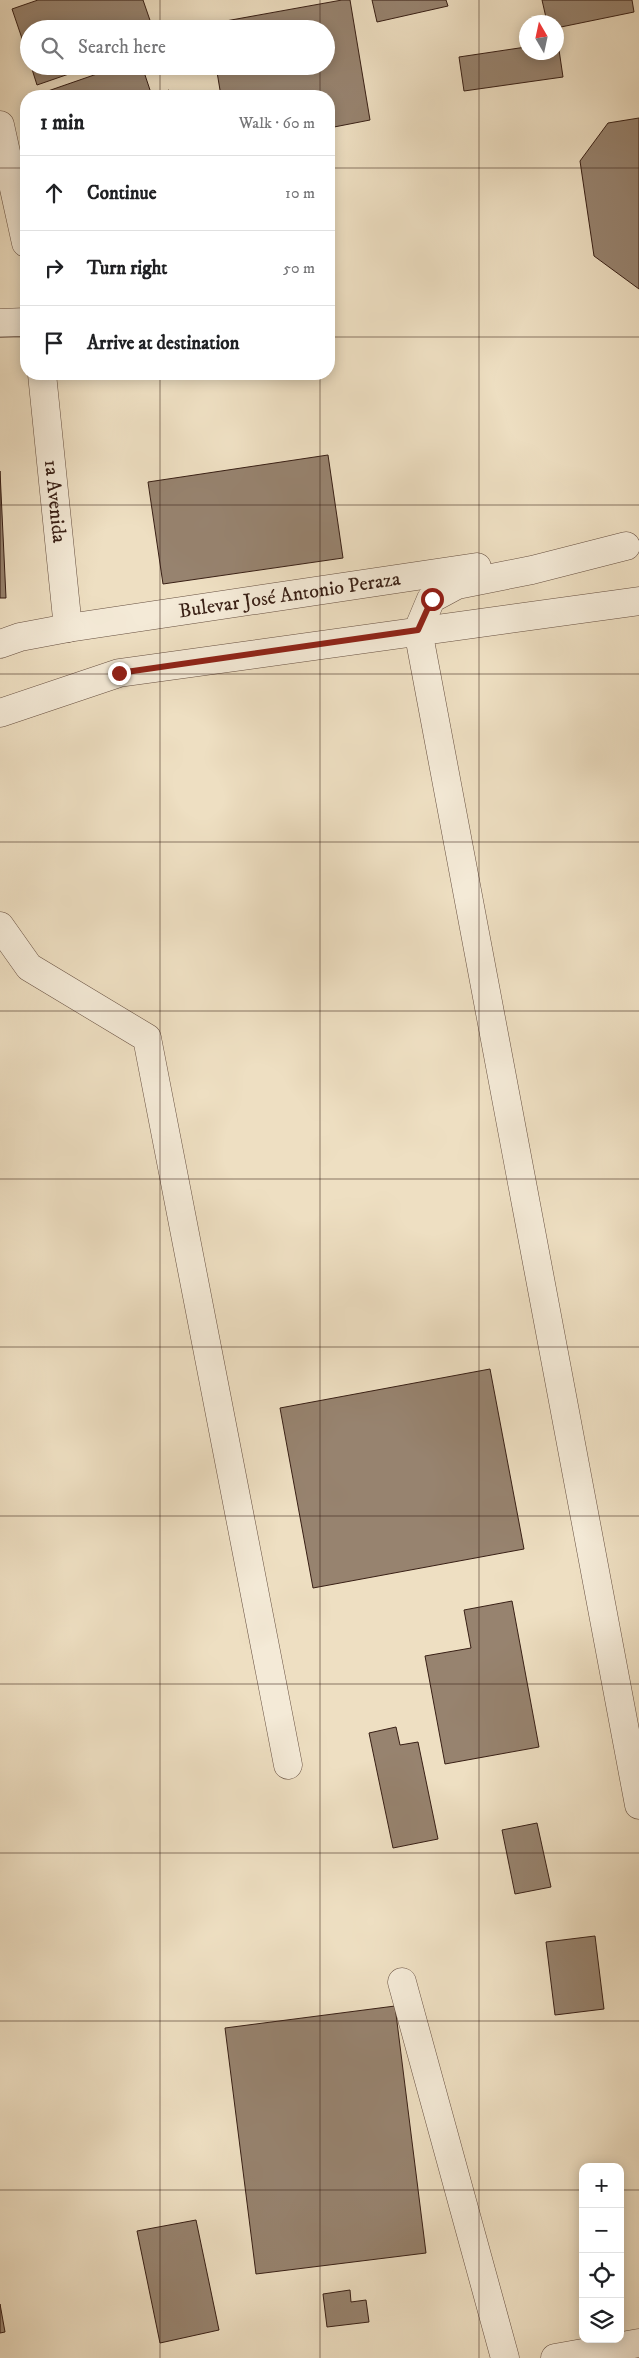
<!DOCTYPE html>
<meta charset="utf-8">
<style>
:root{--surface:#fff;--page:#f6f6f6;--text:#202124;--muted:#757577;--line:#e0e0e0}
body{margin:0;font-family:"IM FELL DW Pica",serif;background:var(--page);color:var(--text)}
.controls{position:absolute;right:15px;bottom:15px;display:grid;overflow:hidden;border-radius:10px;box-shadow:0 2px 12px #0003}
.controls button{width:45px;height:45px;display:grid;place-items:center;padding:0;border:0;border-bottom:1px solid var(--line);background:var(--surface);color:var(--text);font:25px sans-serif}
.compass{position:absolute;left:519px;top:15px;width:45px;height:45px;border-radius:50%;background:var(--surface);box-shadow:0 2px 12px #0003;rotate:351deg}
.stop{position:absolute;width:15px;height:15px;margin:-11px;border:4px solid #8f2418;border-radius:50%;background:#fff}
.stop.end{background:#8f2418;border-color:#fff;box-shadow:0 1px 5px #0008}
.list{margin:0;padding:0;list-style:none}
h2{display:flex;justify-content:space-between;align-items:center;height:65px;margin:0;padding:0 20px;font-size:21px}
h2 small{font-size:16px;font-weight:400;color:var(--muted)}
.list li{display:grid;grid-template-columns:32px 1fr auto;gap:15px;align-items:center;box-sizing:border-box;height:75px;padding:0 20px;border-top:1px solid var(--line)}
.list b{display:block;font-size:19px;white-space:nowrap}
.list em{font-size:16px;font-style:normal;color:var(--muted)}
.icon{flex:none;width:28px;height:28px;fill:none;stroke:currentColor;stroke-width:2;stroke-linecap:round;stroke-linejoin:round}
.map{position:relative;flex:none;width:639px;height:2358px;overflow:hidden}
.search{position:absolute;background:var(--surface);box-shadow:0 2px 12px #0003;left:20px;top:20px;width:315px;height:55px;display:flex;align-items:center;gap:12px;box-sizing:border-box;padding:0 18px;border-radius:28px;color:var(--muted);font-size:19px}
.panel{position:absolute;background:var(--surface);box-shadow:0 2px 12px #0003;left:20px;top:90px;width:315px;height:290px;border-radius:20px}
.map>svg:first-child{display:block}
.building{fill:#97836f;stroke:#381f15}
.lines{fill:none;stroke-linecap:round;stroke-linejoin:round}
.minor-casing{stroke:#664f40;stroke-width:29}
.minor{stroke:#f4ead7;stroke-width:28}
.route{stroke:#8f2418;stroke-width:6}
.grid{fill:none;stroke:#381f15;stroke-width:1;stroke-opacity:0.55}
.labels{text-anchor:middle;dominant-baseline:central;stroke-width:4;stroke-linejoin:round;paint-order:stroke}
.street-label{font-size:20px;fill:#381f15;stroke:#f4ead7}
</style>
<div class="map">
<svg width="639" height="2358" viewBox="0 0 639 2358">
<rect width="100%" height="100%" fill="#eedfc2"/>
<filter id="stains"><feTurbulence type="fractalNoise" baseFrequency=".004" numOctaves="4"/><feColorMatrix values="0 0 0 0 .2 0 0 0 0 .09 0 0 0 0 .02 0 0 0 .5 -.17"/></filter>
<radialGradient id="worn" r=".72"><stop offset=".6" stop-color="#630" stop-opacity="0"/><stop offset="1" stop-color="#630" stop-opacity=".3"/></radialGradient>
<!-- building -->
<path class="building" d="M38,0H143L153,29H29V59L12,9Z
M342,0H350L370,120L329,128V96H221L216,66H326V29H210L209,24Z
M372,0H446L448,6L377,22Z
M542,0H632L634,12L556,28V22H547Z
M556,43H558L563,77L464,91L459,57L526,47V52H556Z
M31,66H92L37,85Z
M120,66H142L152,96H47L45,92Z
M169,90L171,96H152Z
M639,118V289L594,256L580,161L608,123Z
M328,455L343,558L163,584L148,482Z
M0,471L6,598H0Z
M490,1369L524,1549L313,1588L280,1408Z
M512,1601L539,1747L445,1764L425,1656L471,1648L464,1610Z
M396,1727L400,1745L418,1742L438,1839L393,1848L369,1733Z
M537,1823L551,1887L515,1894L502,1830Z
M595,1936L604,2009L555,2015L546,1942Z
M395,2006L426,2253L256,2274L225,2028Z
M196,2220L219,2330L160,2343L137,2231Z
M350,2290L351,2302L366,2300L369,2322L327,2327L323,2294Z
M0,2304L5,2332L0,2333Z"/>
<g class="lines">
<defs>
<g id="minor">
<path d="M0,125L26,243"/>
<path d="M0,323L26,322"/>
<path id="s1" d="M42,374L68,628"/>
<path d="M626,546L532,570L457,585L431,599L418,630L639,1805"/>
<path id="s2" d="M0,644L20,637L68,628L477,567"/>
<path d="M0,713L119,673L639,601"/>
<path d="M0,926L29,967L147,1038L288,1765"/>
<path d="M402,1982L505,2358"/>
<path d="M555,2358L639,2343"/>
</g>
</defs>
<!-- minor casing -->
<use href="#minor" class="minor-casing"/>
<!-- minor -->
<use href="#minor" class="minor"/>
</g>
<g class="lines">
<!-- route -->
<path class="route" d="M119,673L418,630L432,599"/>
</g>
<!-- grid -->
<path class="grid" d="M160,0V29M320,0V29M479,0V2358M160,66V96M320,66V96M0,168H26M329,168H639M0,337H26M329,337H639M160,374V2358M320,374V2358M0,505H639M0,674H639M0,842H639M0,1011H639M0,1179H639M0,1347H639M0,1516H639M0,1684H639M0,1853H639M0,2021H639M0,2190H583M620,2190H639"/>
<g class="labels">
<!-- street labels -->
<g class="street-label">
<text stroke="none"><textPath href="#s1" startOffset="128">1a Avenida</textPath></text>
<text stroke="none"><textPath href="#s2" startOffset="294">Bulevar José Antonio Peraza</textPath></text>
</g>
</g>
<rect width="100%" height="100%" filter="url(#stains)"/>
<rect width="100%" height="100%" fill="url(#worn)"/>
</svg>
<div class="controls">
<button>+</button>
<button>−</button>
<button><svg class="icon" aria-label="locate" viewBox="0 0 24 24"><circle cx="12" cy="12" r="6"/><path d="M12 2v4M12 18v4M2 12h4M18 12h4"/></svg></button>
<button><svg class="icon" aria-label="layers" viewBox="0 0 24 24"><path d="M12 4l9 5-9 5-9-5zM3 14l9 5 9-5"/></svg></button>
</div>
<svg class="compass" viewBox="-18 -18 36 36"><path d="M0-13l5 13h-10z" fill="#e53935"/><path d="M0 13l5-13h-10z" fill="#757577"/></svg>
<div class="stop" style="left:432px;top:599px"></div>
<div class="stop end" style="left:119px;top:673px"></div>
<div class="search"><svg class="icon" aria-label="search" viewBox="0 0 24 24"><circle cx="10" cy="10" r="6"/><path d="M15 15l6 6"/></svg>Search here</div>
<section class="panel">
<h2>1 min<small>Walk · 60 m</small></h2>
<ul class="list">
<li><svg class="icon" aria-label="ahead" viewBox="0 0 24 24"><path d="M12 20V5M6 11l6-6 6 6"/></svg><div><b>Continue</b></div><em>10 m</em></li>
<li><svg class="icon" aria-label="right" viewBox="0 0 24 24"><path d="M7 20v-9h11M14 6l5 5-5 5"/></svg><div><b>Turn right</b></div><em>50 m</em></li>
<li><svg class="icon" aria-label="arrive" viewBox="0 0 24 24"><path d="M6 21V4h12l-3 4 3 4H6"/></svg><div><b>Arrive at destination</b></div></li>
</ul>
</section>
</div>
